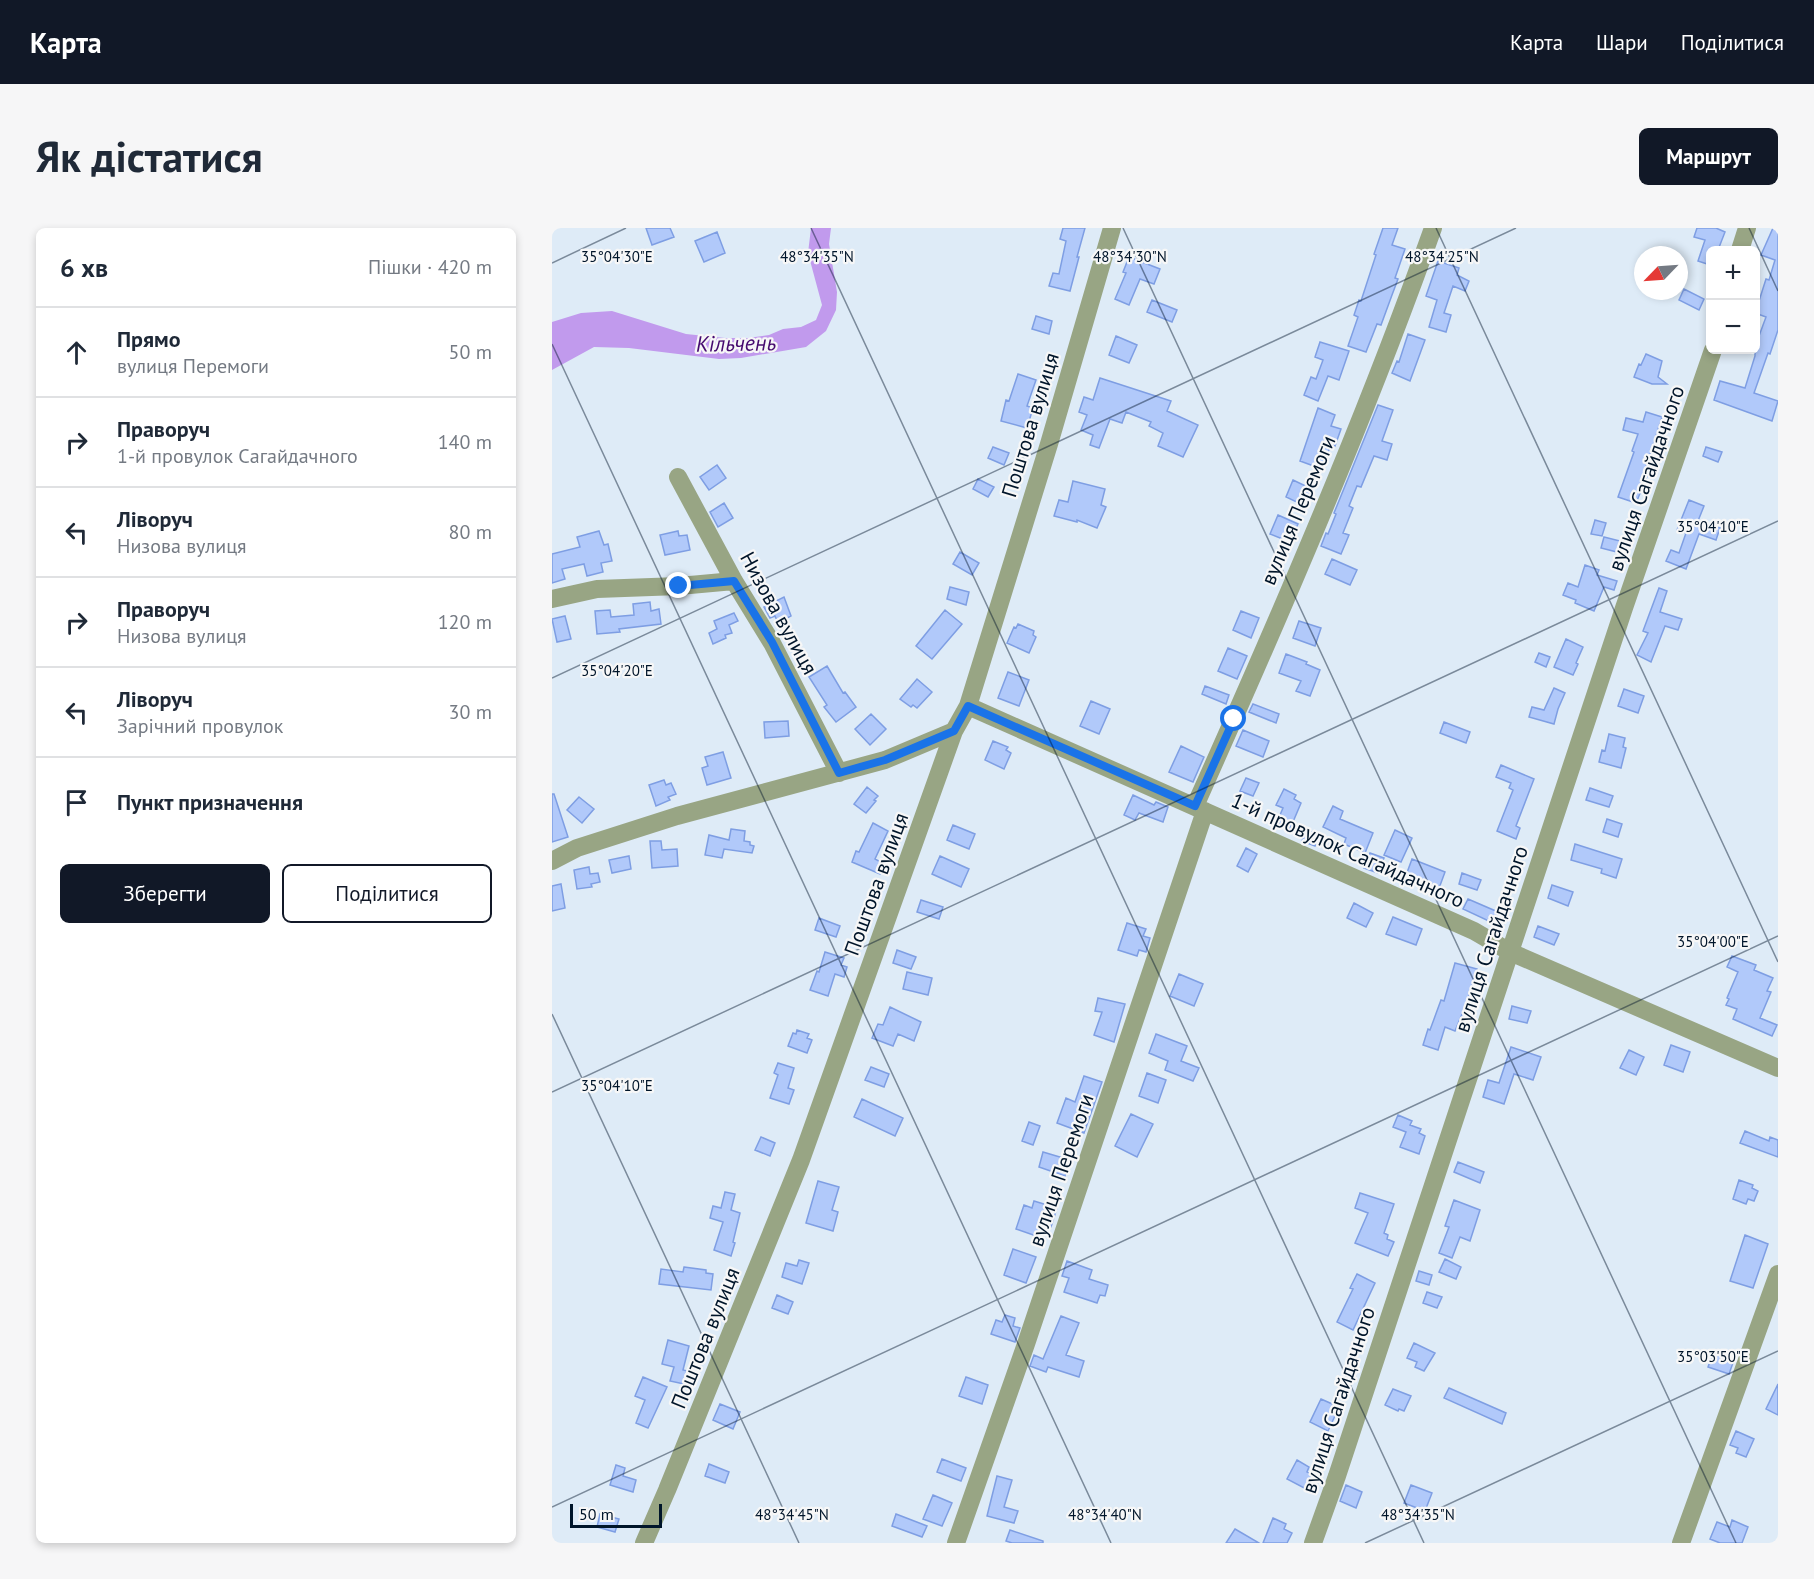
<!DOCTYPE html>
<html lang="uk">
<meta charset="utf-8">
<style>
:root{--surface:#fff;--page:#f6f6f7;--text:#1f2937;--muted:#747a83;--line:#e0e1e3;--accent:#111827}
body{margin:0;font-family:"PT Sans",sans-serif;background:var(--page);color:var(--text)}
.controls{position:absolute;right:18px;top:18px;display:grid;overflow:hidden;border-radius:9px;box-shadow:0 3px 9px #0003}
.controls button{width:54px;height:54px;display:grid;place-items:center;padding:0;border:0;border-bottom:2px solid var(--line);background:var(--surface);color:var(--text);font:30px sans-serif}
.compass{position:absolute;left:1082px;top:18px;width:54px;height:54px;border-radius:50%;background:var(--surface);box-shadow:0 3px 9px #0003;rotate:245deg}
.scale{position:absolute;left:18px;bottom:15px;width:92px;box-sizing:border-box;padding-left:6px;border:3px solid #00152a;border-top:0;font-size:16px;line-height:21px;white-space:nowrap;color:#00152a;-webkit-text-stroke:4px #f7f7f7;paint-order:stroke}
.stop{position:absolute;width:18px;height:18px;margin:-14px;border:4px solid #1a73e8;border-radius:50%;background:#fff}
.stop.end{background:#1a73e8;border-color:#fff;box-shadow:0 2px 6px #0008}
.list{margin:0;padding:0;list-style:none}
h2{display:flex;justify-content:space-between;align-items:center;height:78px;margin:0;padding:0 24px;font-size:26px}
h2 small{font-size:20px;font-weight:400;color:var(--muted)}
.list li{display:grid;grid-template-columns:39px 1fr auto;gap:18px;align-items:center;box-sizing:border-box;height:90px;padding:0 24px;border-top:2px solid var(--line)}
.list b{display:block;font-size:22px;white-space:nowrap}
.list p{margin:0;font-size:20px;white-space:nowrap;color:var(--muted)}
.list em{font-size:20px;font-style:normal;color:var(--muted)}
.actions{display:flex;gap:12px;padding:18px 24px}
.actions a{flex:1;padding:14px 0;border:2px solid var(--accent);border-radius:9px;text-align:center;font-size:21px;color:var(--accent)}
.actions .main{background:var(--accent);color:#fff}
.icon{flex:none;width:33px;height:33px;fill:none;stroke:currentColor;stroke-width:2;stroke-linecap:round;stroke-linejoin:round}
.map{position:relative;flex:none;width:1226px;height:1315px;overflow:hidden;border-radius:9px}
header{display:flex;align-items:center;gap:36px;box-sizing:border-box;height:84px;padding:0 30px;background:var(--accent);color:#fff}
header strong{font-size:28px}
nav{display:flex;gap:33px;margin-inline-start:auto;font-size:21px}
.intro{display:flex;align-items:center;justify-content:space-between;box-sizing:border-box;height:144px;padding:0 36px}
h1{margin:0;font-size:42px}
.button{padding:15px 27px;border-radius:9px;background:var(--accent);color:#fff;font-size:21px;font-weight:700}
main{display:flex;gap:36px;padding:0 36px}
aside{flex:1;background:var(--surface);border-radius:9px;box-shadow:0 3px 9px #0003}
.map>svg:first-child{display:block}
.water{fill:#c19aed}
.building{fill:#b1c9fa;stroke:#7e9ee3;stroke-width:1.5}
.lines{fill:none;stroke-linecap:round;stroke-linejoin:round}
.minor{stroke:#98a584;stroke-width:18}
.route{stroke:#1a73e8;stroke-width:8}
.ticks{fill:none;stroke:#00152a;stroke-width:1.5;stroke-opacity:0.45}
.labels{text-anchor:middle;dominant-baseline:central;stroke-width:4.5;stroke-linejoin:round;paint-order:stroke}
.street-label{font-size:21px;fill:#00152a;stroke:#f7f7f7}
.water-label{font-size:22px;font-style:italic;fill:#450a6f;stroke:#f7f7f7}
.ticks-label{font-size:15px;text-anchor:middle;fill:#00152a;stroke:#f7f7f7;stroke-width:4.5;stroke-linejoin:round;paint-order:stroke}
</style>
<header>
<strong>Карта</strong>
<nav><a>Карта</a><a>Шари</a><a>Поділитися</a></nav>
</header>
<div class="intro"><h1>Як дістатися</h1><a class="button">Маршрут</a></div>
<main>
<aside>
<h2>6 хв<small>Пішки · 420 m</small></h2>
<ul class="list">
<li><svg class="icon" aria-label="ahead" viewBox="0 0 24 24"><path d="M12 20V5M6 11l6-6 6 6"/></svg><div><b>Прямо</b><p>вулиця Перемоги</p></div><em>50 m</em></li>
<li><svg class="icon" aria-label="right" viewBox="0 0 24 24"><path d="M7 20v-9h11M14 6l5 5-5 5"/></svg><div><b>Праворуч</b><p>1-й провулок Сагайдачного</p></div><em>140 m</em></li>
<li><svg class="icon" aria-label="left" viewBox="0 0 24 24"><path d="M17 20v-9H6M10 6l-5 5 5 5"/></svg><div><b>Ліворуч</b><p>Низова вулиця</p></div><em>80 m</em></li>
<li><svg class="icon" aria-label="right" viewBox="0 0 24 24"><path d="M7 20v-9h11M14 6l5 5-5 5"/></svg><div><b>Праворуч</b><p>Низова вулиця</p></div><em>120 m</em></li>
<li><svg class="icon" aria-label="left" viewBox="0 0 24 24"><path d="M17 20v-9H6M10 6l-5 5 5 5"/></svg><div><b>Ліворуч</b><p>Зарічний провулок</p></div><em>30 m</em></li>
<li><svg class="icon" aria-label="arrive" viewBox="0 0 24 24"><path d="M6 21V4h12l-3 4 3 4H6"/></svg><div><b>Пункт призначення</b></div></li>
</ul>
<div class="actions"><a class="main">Зберегти</a><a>Поділитися</a></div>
</aside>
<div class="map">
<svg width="1226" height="1315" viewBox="0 0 1226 1315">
<rect width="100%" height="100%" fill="#deebf7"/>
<!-- water -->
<path class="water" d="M259,0H279L277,16L285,64L284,82L274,103L254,119L189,130L167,131L77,120L42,119L0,142V94L29,85L60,83L134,106L173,110H196L217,107L231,101L249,99L264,92L270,77L256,25Z"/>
<!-- building -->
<path class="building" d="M94,0H118L122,9L100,17Z
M511,0H533L525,29H527L518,63L497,58L501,45L507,46L514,13L508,11Z
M831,0H846L840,17L853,21L843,50L846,51L840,67L829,97L825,96L814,124L796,118L806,89L802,87L807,72L809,73L824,27L822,26Z
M1145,0H1164L1173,4L1166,22H1158V37L1146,33L1153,12L1142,9Z
M1221,0H1226V102L1218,126L1216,125L1202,165L1226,173L1220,193L1162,172L1168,153L1193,160L1203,128V106L1207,108L1214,89L1203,85V71L1207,73L1214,51L1217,52L1223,32L1209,27Z
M165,4L173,25L152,34L143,13Z
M577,29L608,41L602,56L588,51L577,77L563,71L574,45L571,44Z
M886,33L907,40L905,47L917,53L913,63L901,58L892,85L899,87L894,104L877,99L885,72L874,68Z
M1132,61L1152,71L1147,82L1127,72Z
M600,72L625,82L620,94L595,84Z
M484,88L500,93L497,106L480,101Z
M856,106L873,112L858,153L840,145L845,133L847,134Z
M564,108L585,117L577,135L557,127Z
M768,114L797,123L787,152L776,148L766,173L752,167L759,149L764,151L771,132L763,129Z
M1094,126L1110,133L1106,149L1115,156H1100L1082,149L1087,136L1089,137Z
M466,146L484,152L475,178L481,180L475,200L449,193L454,172L457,173Z
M548,150L619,173L615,183L646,197L631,229L606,218L611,205L597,198L599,194L574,184L570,195L558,191L547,220L538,217L541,207L529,202L535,187L527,184L532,169L541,172Z
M826,177L841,182L830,213L840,216L835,232L822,228L809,259L805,258L797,278L801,280L791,305L797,307L789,326L769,318L774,305L776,306L784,286L782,285Z
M766,180L783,187L779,198L789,201L783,218L779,216L770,241L748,233Z
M1094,184L1110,189L1092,245L1096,246L1084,275L1066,269L1082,224L1080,223L1086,206L1071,202L1074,190L1091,194Z
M441,219L457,225L452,237L436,230Z
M1154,219L1170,224L1166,234L1151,228Z
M165,237L174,250L157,262L148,249Z
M426,251L442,259L436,269L421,261Z
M741,252L760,261L753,278L734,269Z
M521,253L553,261L549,277L554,279L545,300L525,292V294L502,288L507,272L516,274Z
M1137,272L1152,278L1146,293L1168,300L1164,312L1147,306L1134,341L1114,333L1119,322L1127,325L1134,305L1125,302Z
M172,275L181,290L166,299L158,284Z
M726,287L746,296L738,314L718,306Z
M1043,292L1054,295L1050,308L1039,306Z
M47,303L52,317L56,316L60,333L49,335L51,344L35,348L32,336L10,341L13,351L0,355V326L28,319L25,309Z
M126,303L127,308L135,307L138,322L113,327L108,307Z
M1052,309L1068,313L1065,324L1049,320Z
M408,324L427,335L420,347L401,336Z
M780,331L805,342L798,357L773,346Z
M1033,337L1047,342L1045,347L1065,353L1062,362L1052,359L1042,383L1023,375L1024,372L1011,367L1016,355L1026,359Z
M398,359L417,364L414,377L395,371Z
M1107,360L1115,363L1108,384L1130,391L1126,402L1113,398L1099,434L1085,427L1096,405L1091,403Z
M232,369L239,388L226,395L223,388L218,390L212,379Z
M98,374L99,383L107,381L109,396L67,401L68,404L45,406L43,383L58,382L59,389L82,387L81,376Z
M393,382L410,396L380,431L364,418Z
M689,383L707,390L699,410L681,402Z
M182,385L186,393L177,397L180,405L173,407L174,410L161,416L157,405L165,401L162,393Z
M13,388L19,411L5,414L0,391Z
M747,393L769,400L763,418L741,410Z
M466,396L482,403L481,407L484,409L477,425L455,415L462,399L464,400Z
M1014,411L1031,419L1024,435L1026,436L1021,447L1002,439Z
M676,420L695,428L685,451L666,443Z
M987,425L998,429L994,439L983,434Z
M734,426L755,434L754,436L768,442L758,468L744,463L749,453L727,445Z
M275,438L291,465L293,464L304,479L284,494L272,479L275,477L257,449Z
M456,444L477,452L467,478L446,470Z
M365,451L380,464L365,480L361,477L359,479L348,471Z
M653,458L677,467L674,476L650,466Z
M1002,460L1013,465L1006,481L1002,496L977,489L980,479L992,482Z
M1072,461L1092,468L1086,485L1066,478Z
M539,473L558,481L547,506L528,498Z
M701,476L727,486L724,495L697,484Z
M319,486L334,501L318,517L303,501Z
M236,493L237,508L213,510L212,494Z
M892,494L918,504L914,515L888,505Z
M691,502L717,513L711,529L684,518Z
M1057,506L1073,510L1071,519L1074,520L1069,540L1047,534L1050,522L1053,523Z
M441,513L456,519L454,522L459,525L452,541L433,532Z
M629,518L652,529L641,554L617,544Z
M171,524L179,550L155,557L150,540L156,538L153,529Z
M949,537L982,551L964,598L968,600L964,611L945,603L961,562L957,560L959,555L944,549Z
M694,550L707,555L701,568L688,563Z
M112,552L114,557L119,555L124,566L116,569L118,572L104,578L97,557Z
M315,559L326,568L322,572L324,573L314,585L302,576Z
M1038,560L1061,568L1057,579L1034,572Z
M732,561L744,567L742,571L749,575L738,601L725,594L731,580L724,577Z
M0,566H2L16,609L0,614Z
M581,567L602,577L604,574L616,579L611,594L587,585L583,592L572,587Z
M27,569L42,581L30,595L15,582Z
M781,578L791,583L788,591L821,605L813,625L792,616L794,610L771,599Z
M1055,591L1070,596L1066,609L1051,604Z
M321,595L336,603L323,631L332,636L328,646L300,634L304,623L307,624Z
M401,597L423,606L417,621L395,612Z
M179,601L193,603L192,613L198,614V617L202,618L200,625L172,621L170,630L153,627L157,607L177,612Z
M754,602L767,607L763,618L750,613Z
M843,602L860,610L849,634L832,627Z
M98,613H109L110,622L125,621L126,638L100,640Z
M1023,616L1070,631L1064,650L1049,645L1050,641L1019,632Z
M694,620L705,626L696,644L685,638Z
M818,625L832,630L826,645L812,640Z
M77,628L79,641L60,645L57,632Z
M388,628L417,641L409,659L380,646Z
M860,631L893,644L886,663L853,650Z
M37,639L38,646L46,645L48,654L39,656L40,659L25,661L22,642Z
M910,645L929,652L925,662L907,656Z
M9,656L13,680L0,683V658Z
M1000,657L1021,664L1016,678L996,670Z
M916,671L946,684L941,695L911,681Z
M369,672L391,679L387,691L365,684Z
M802,675L821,685L814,699L795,690Z
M841,689L870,701L864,717L834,706Z
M267,690L288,698L284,709L263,702Z
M575,695L594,701L591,708L598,710L594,724L587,722L585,728L566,722Z
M986,698L1007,706L1002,717L982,709Z
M345,722L364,729L359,741L341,735Z
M273,724L292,730L289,737L295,739L292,749L283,746L276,768L258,762L265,743L267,744Z
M1180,728L1204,737L1202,742L1221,750L1215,763L1219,764L1208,790L1225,797L1220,808L1181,791L1185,781L1174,777L1177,771L1175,770L1186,744L1175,739Z
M903,735L925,741L915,774L903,803L893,799L886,822L871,817L876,801L878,802L889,772L892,773Z
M355,744L380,750L376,767L351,761Z
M627,746L651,756L642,778L618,768Z
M546,770L573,776L562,814L542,807L550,784L543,783Z
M960,778L979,783L975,795L957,791Z
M338,779L369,794L362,813L346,806L341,818L320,810L326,796L331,797Z
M245,802L257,806L255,810L260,812L255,825L236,818L241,805L244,806Z
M604,806L635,818L629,833L647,840L641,853L613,842L616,833L597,825Z
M1119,817L1138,824L1131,844L1112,837Z
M959,819L989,829L981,852L962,846L952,876L931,869L936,852L947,855Z
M1077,822L1092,829L1084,847L1068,840Z
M226,835L242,840L236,860L242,862L237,876L218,870L226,847L222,845Z
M319,839L337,846L332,859L313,852Z
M595,845L614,852L606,875L587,868Z
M532,848L550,854L532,905L505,895L514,870L523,874Z
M310,871L351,890L343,908L302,889Z
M579,886L601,896L585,929L563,918Z
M846,887L860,893L858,897L869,901L867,905L873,908L867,926L848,919L854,904L841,899Z
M477,894L488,898L481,917L470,913Z
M1193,903L1217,913L1218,909L1226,912V929L1188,915Z
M209,909L223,915L218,928L203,922Z
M491,924L518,932L513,948L487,939Z
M906,934L932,944L928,955L902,944Z
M1187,952L1201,957L1200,960L1206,963L1202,973L1196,971L1194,976L1181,971Z
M266,953L287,959L280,982L286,984L281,1003L254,995Z
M173,964L183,966L179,982L188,985L181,1014L183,1015L179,1028L162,1022L171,994L158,990L161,978L169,980Z
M808,965L842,976L832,1005L836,1007L835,1011L842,1014L836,1028L803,1015L816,985L803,980Z
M902,972L928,982L918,1013L908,1009L900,1030L887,1025L897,999L893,998Z
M482,973L505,980L499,999L494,998L490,1010L464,1001L472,977L480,980Z
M1193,1007L1216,1016L1201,1060L1178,1053Z
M461,1021L484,1029L474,1055L452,1047Z
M893,1031L909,1039L904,1051L887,1044Z
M247,1032L257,1035L250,1056L230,1049L234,1035L245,1038Z
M515,1033L540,1042L537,1051L556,1057L553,1068L548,1067L545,1075L512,1064L517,1050L510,1048Z
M132,1039L154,1042V1045L161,1046L159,1062L107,1056L109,1041L131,1044Z
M867,1043L880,1047L877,1057L864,1053Z
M805,1046L823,1055L801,1102L785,1094L801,1061L798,1060Z
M875,1064L890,1069L885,1080L871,1075Z
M225,1067L241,1074L236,1086L220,1080Z
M453,1087L463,1090L461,1098L468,1100L463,1114L439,1106L444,1092L450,1094Z
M509,1088L527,1095L514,1127L532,1133L527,1149L496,1139L494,1144L478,1138L482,1127L491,1131Z
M116,1112L137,1118L131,1142L140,1144L137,1157L118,1153L122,1139L110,1136Z
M862,1115L883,1125L872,1143L863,1139L865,1134L855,1130Z
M1162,1122L1183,1129L1177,1146L1156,1139Z
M91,1149L115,1159L96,1200L84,1195L93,1172L83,1168Z
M414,1149L436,1157L430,1176L407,1168Z
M1226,1156V1187L1214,1181Z
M897,1160L954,1185L950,1196L892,1170Z
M841,1161L859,1168L852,1183L847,1181L846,1183L833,1177Z
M769,1171L787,1179L776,1203L758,1194Z
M168,1176L188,1184L181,1201L161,1192Z
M1184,1203L1202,1211L1194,1229L1184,1225L1186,1220L1178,1217Z
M390,1231L414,1240L409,1253L385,1244Z
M745,1232L757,1239L755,1244L763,1248L756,1262L735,1251Z
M157,1236L177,1244L173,1255L153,1248Z
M64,1237L73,1240L71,1248L84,1252L81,1264L58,1257Z
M445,1248L460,1252L452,1279L466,1283L462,1295L435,1288Z
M794,1257L810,1264L804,1280L788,1273Z
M859,1257L880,1265L873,1283L852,1275Z
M381,1267L400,1275L390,1298L371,1291Z
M48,1286L67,1291L63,1304L45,1299Z
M344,1286L375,1298L370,1309L340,1298Z
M721,1290L734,1296L732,1301L740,1305L735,1315H711Z
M1180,1292L1196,1299L1190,1315H1168L1158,1311L1165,1294L1178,1299Z
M683,1301L707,1315H674Z
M458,1302L491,1313V1315H460L454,1313Z"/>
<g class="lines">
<!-- minor -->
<path class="minor" d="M1188,22L1195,0
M126,249L182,353L220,415L287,545
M0,371L45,361L127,358L182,353
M416,478L922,703L958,724L1226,840
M643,578C728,388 811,196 881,0
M0,633L25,620L125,588L333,532L402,503
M92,1315L115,1262L249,932L402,503L416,478L497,216L560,0
M404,1315L474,1116L653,583
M761,1315L785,1248L958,724L1072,380L1161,122
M1129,1315L1226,1046"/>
</g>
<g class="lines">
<!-- route -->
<path class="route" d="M127,358L182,353L220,414L287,545L333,532L402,503L416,478L643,578L682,491"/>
</g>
<!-- ticks -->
<path class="ticks" d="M259,0L872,1315M571,0L1184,1315M884,0L1226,734M1197,0L1226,63M0,35L74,0M0,116L559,1315M0,450L964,0M0,786L247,1315M0,864L1226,293M0,1279L1226,708M813,1315L1226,1123"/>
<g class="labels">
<!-- street labels -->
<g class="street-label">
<text transform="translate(478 197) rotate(-73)">Поштова вулиця</text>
<text transform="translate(1094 250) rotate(-71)">вулиця Сагайдачного</text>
<text transform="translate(746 282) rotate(-67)">вулиця Перемоги</text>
<text transform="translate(227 385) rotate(61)">Низова вулиця</text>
<text transform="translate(796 622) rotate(24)">1-й провулок Сагайдачного</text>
<text transform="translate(324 656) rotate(-70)">Поштова вулиця</text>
<text transform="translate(939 711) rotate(-72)">вулиця Сагайдачного</text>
<text transform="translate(509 942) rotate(-71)">вулиця Перемоги</text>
<text transform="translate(153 1110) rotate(-68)">Поштова вулиця</text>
<text transform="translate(786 1172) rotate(-72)">вулиця Сагайдачного</text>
</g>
<!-- water labels -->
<g class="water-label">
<text transform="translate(184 115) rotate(-1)">Кільчень</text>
</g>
</g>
<g class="ticks-label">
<text x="65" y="34">35°04'30"E</text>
<text x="265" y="34">48°34'35"N</text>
<text x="578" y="34">48°34'30"N</text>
<text x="890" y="34">48°34'25"N</text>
<text x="1161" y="304">35°04'10"E</text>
<text x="65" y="448">35°04'20"E</text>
<text x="1161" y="719">35°04'00"E</text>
<text x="65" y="863">35°04'10"E</text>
<text x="1161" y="1134">35°03'50"E</text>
<text x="240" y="1292">48°34'45"N</text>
<text x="553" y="1292">48°34'40"N</text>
<text x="866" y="1292">48°34'35"N</text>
</g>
</svg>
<div class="controls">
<button>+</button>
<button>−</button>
</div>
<svg class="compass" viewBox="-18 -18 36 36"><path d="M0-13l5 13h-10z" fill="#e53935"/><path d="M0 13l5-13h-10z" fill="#747a83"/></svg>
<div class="scale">50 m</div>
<div class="stop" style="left:682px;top:491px"></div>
<div class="stop end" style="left:127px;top:358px"></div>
</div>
</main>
